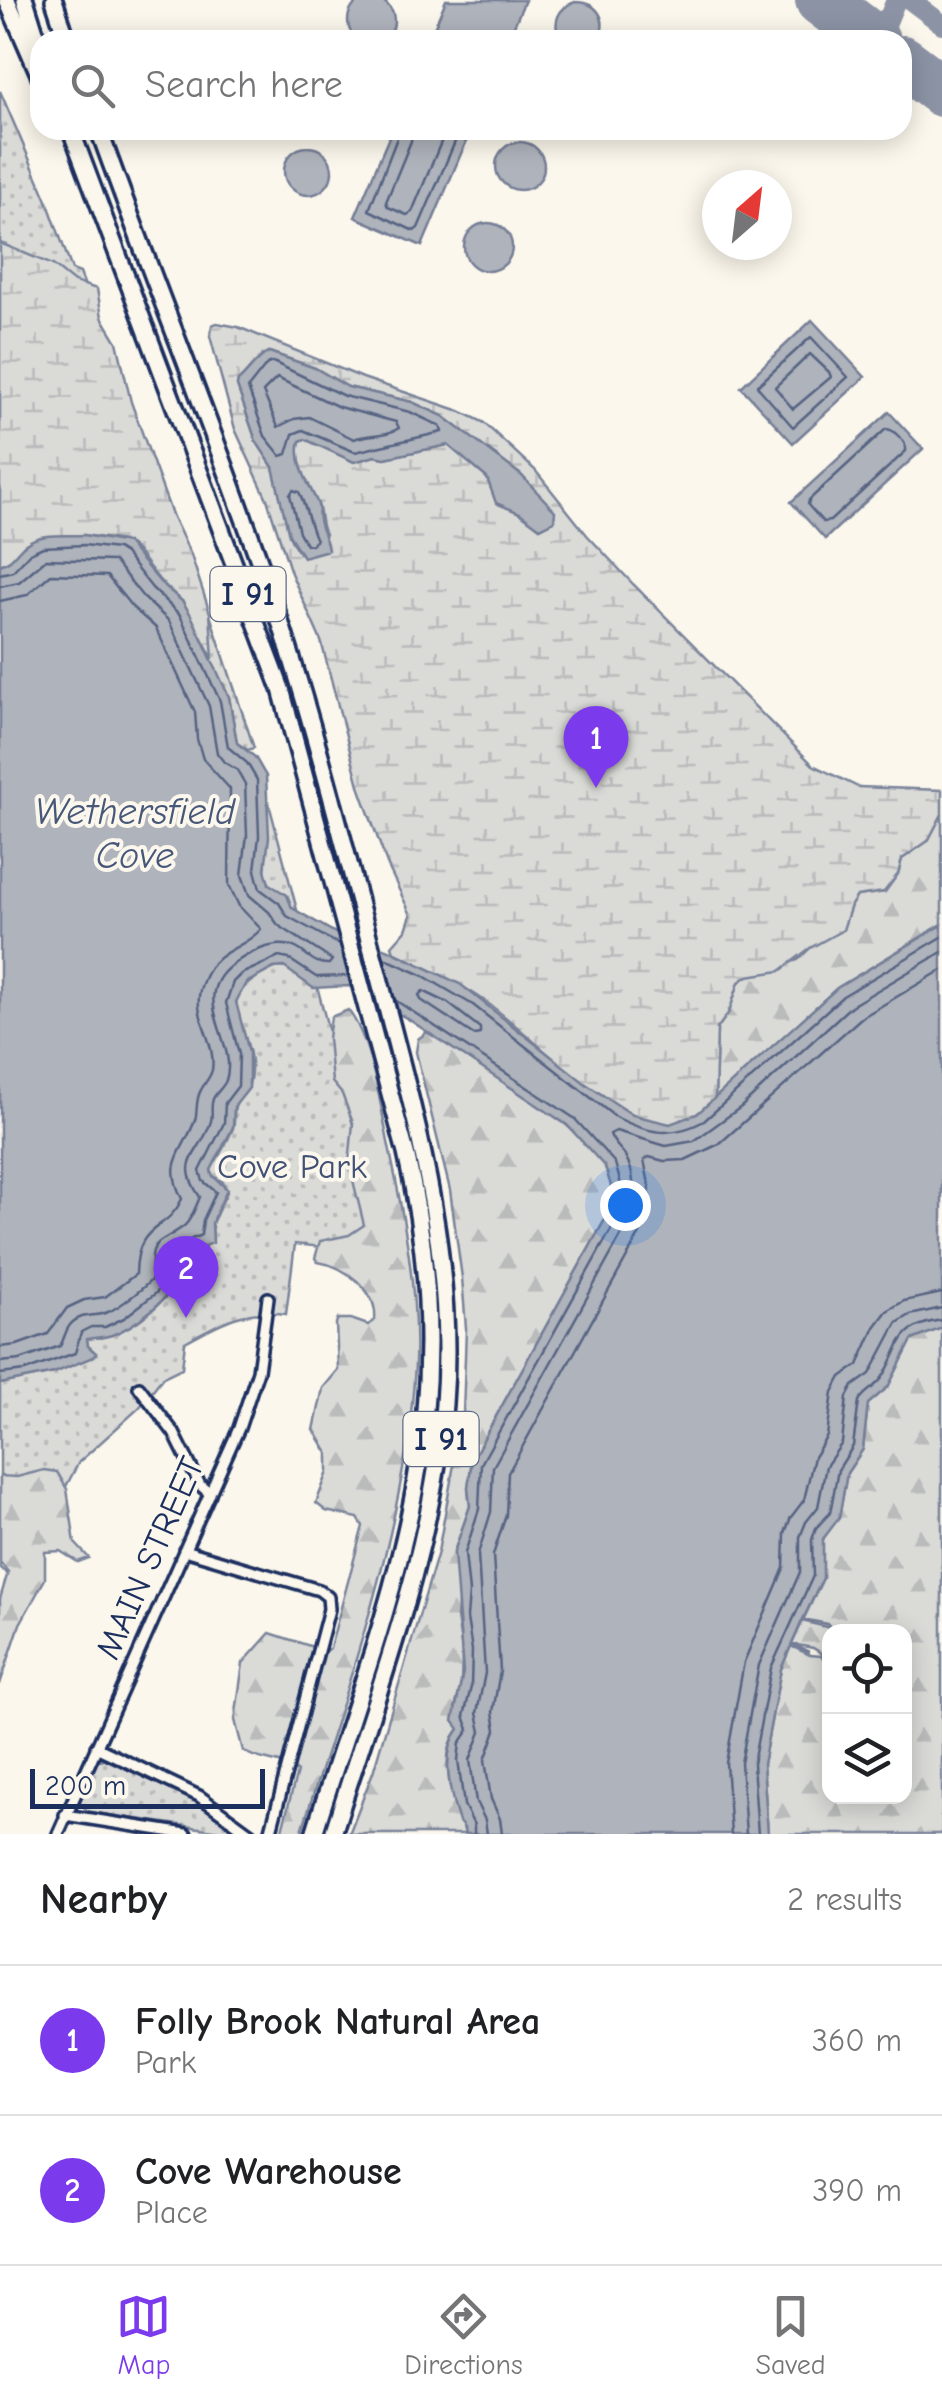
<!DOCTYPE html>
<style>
:root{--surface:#fff;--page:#f6f6f6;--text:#202124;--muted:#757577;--line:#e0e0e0;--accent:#7c3aed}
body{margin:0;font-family:"Comic Neue",sans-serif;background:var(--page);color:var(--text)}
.controls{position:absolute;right:30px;bottom:30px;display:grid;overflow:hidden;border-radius:20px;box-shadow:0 5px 25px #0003}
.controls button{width:90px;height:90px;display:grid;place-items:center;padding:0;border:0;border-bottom:2px solid var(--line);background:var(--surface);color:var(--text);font:50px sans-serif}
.compass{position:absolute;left:702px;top:170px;width:90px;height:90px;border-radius:50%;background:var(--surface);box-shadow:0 5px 25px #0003;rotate:28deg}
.scale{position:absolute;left:30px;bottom:25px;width:235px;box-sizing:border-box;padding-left:10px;border:5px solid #1b2f5e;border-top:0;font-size:28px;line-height:35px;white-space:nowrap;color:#1b2f5e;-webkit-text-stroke:8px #fbf7ec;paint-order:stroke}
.you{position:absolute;left:625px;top:1205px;width:35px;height:35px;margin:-25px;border:8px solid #fff;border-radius:50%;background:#1a73e8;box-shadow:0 0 0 15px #1a73e833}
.badge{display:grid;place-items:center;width:65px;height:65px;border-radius:50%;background:var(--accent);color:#fff;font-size:32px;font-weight:700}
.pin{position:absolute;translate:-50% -82px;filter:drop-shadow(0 2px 5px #0008)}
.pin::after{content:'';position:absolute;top:52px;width:35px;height:30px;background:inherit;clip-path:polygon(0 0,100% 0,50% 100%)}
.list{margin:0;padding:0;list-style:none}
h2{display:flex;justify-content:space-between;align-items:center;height:130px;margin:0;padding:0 40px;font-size:42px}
h2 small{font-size:32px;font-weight:400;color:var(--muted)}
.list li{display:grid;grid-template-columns:65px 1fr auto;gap:30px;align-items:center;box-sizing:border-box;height:150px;padding:0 40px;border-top:2px solid var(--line)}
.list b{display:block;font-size:38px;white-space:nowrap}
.list p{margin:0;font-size:32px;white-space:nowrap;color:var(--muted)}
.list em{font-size:32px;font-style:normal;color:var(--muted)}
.icon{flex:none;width:55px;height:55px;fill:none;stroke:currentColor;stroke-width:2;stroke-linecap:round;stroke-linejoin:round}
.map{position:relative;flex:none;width:942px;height:1834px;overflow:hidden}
.search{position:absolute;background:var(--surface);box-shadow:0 5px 25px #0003;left:30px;right:30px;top:30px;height:110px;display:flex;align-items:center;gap:25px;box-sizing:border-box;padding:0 35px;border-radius:30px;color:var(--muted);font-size:38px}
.sheet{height:430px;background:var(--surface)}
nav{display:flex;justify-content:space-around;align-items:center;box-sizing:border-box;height:140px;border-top:2px solid var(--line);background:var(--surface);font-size:28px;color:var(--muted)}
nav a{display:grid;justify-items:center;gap:5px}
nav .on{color:var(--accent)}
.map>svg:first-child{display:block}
.green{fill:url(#green-dots);stroke:#7a849a;stroke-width:2.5}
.forest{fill:url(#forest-firs);stroke:#7a849a;stroke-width:2.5}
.wetland{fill:url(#wetland-marsh);stroke:#7a849a;stroke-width:2.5;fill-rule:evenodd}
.water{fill:#afb3bb;stroke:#747e96;stroke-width:2.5}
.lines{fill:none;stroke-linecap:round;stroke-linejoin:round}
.shore{stroke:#566483;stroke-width:2.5}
.taxiway{stroke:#8b93a5;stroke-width:20}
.runway{stroke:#8b93a5;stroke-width:52}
.street-casing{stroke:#1b2f5e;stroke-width:16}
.highway-casing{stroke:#1b2f5e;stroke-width:22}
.street{stroke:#fbf7ec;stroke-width:9}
.highway{stroke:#fbf7ec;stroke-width:15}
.labels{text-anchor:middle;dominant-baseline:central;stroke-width:8;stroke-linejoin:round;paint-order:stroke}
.shield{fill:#fbf7ec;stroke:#5e6b89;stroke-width:2.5}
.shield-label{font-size:32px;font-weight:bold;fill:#1b2f5e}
.park-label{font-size:35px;fill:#415176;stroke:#fbf7ec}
.street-label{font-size:35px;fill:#1b2f5e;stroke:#fbf7ec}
.water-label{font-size:38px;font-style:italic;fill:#47577a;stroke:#fbf7ec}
</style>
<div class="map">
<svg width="942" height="1834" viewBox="0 0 942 1834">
<defs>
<pattern id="green-dots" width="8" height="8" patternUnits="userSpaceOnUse" patternTransform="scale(2.5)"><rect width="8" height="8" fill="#dadad7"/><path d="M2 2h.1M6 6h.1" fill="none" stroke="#babbbb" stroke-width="1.8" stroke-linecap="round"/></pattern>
<pattern id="forest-firs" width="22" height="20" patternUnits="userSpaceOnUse" patternTransform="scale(2.5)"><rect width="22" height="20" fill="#dadad7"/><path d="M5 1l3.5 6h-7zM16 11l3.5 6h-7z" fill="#babbbb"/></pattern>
<pattern id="wetland-marsh" width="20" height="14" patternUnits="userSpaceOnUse" patternTransform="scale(2.5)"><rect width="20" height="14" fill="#dadad7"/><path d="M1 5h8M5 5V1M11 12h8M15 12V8" fill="none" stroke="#babbbb"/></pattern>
</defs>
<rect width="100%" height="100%" fill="#fbf7ec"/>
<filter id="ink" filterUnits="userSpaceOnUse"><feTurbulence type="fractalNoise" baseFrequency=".01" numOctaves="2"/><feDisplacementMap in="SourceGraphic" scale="20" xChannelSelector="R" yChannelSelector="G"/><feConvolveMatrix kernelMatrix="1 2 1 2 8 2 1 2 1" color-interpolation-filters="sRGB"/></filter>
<g filter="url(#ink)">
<!-- green -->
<path class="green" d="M0,91L46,198L72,270L80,273L209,612L254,748L248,750L237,743L229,697L170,591L123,541L0,565Z
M268,800L297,910L292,908L287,895L273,888L265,877Z
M277,967L288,968L316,982L359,1148L378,1253L295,1244L286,1314C243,1308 220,1323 185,1342L182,1368L163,1377L139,1408L79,1462L16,1580L0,1568V1384L54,1373L96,1354L88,1346L87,1339C96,1337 102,1338 111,1335C137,1326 165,1302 179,1279L173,1263C178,1250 191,1247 204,1248L213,1239L212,1223L227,1192L223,1182L212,1175L211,1170C218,1156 228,1142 233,1128C236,1119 232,1112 236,1105C239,1098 247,1093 249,1085C264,1026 195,1003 277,967Z
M109,1757L205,1805L242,1834L88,1812L77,1799L95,1762Z"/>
<!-- forest -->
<path class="forest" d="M942,814V924L837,988L715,1099L717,1029L729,1012L739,982L747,976L798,960L810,948L843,929L851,905L857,896L885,892L898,874L902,859L928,841Z
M348,1010C372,1040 381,1109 389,1147C404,1217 418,1292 415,1364C407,1526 348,1680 301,1834H281L297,1772C283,1759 259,1762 243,1751L235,1720L243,1663L270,1633L325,1651L330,1648L363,1526L358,1518L326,1511L316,1503L328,1472V1453L314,1430L323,1388L338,1370L336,1323L338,1319H351L368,1325L375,1320C378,1290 344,1266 318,1262L315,1258L320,1241L349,1235L364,1225L349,1164L353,1123L342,1094L332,1082L328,1038L331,1017Z
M427,1032C473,1062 582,1123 606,1168C614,1184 611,1198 608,1214L472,1460L468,1488L470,1506L454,1552L459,1592L457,1617L462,1650L461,1686L455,1708L459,1729C434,1759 457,1803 465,1834H349L373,1772L438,1552L463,1415L466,1328L462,1278L450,1190L416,1052L418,1039Z
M942,1328V1834H768L763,1764L781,1669L791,1646L810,1655L821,1656L827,1665L830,1796H904V1632H830L829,1658L813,1648L792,1644L823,1578L822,1543L826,1532L839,1518L847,1473L863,1449L868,1404L888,1387L912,1340Z
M44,1470L57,1472L67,1489L75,1543L89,1558L78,1562L60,1551L45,1552V1579L20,1624L0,1684V1599L8,1572L0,1562V1476L17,1477Z"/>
<!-- wetland -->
<path class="wetland" d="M0,243L53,265L74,282L97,289L102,317L117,342L131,402L172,515L191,555L210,613L213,659L183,602L160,581L136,550L123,541L84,535L41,537L24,545L14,558L0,565Z
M217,323L238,327L363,378L460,411L483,422L535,470L587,535L633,584L813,765L858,787L942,790V814L928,841L902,859L898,874L884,892L857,896L851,905L843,930L810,948L780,971L748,976L739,982L729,1012L717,1029L715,1099C703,1109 686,1126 668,1124C596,1115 535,1033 476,995C450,978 422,966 394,952L392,946L406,930L411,915L387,864L360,789L321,641L291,573L267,499L235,429L210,336L212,325ZM269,352L315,368L348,387L412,402L443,416L521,475L554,511V521L540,528L520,513L497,503L487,478L448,445L385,458L375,456L354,462L305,439L300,441C294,461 309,485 317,502C322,513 319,523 325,534L299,553L291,540L273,467L256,441L237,386L238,381C249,372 256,358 269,352Z"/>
<!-- water -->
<path class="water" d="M348 21a23 23 0 1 1 46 0a23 23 0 1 1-46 0Z
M446,0H525L508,40H429Z
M575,2C598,2 609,20 598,40L560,39C552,22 558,8 575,2Z
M392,130H471L422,246L355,217Z
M496 166a24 24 0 1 1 48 0a24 24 0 1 1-48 0Z
M284 171a24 24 0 1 1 48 0a24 24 0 1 1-48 0Z
M464 247a24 24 0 1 1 48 0a24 24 0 1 1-48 0Z
M812,320L865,377L793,443L741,387Z
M269,352L315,368L348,387L412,402L443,416L521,475L555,511L554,521L540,528L520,513L496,503L487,478L448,445L385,458L375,456L354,462L305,439L300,441C294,461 309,485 317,502C321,512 317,509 319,519C320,530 327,538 328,550L303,557L289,535L273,467L256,441L237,386L238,381C249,372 256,358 269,352Z
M889,412L923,449L825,539L791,502Z
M84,535L127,543L160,582L183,602L191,615L229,697L237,743L255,757L266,776L269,837L265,869L269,884L287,895L292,908L339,935L387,949L460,984L586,1084L633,1115L670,1124L697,1114L837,988L942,925V1328L912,1340L888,1387L868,1404L863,1449L847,1473L839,1518L823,1539V1578L803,1619L828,1624L830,1628L802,1621L792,1644L809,1652L791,1646L781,1669L763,1764L768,1834H465L464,1828L459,1822C450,1795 440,1752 459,1729L453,1721L463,1672L454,1552L470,1506L468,1487L472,1460L608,1214L612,1189L605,1167L567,1125L408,1019L349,986L313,988L284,967L274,968L246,983L236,1002L249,1052V1088L234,1107L233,1127L211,1170L212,1175L227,1189L212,1223L213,1243L177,1256L173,1263L180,1275C170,1299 135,1326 112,1335C103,1338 96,1337 87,1339L88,1346L96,1353L93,1357L54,1373L0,1384V565C14,561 15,552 26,544C41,532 66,536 84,535Z"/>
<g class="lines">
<!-- shore -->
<path class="shore" d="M400,130L369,210L414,231L418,228L460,130
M413,130L411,141L386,202L388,207L407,215L412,212L446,130
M811,337L848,377L793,427L757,386Z
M810,354L829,372L831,377L793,409L775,387Z
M273,362L344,396L410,412L440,426L442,432L355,452L303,430L293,434L287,454L281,456L265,436L248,388L267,364Z
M277,378L339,407L396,422L399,428C386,437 369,433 354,439L309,417L294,419L278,427L263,392Z
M886,429C894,429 907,443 906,451L830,521L823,522L808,505L809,500Z
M293,490L299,492C307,508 308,523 316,540L311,545L306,544L299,532L290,495Z
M0,574L13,571L30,553L43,547L84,545L117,549L125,554L152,588L180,615L220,701L228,747L247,763L257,780L259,836L255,870L260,889L279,903L287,916L340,945
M0,586L19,582L46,559L114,561L143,597L169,621L209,706L217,753L224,762L237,770L245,784L247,835L242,875L249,895L269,912L278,925L332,960L329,964C314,965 308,954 296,948C276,938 248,953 232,965C187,999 239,1042 226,1080C224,1087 216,1092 213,1099C210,1107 213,1114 211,1121C201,1156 174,1159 200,1197C196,1206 191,1221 184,1226C158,1246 148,1237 153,1278C144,1288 120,1307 108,1312C95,1318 81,1312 70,1325C65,1331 64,1340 60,1346L20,1360L0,1362
M0,601L27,595L51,574L107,576L132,607L156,628L195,712L197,739L203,759L230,789L229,885L239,906L261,929C243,950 217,948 204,979C187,1014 217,1038 212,1070C210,1078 205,1082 201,1090C195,1100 198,1110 195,1120C183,1154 163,1160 182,1199C166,1234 137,1220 136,1274L105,1297L84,1300L67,1308L48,1334L17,1345L0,1347
M384,958L422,975L473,1005L614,1116C646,1133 671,1139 704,1121L843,996L942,937
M423,991L448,1003L480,1028V1034L474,1035L421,1000L419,995Z
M395,1000L574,1118L615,1163L622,1188L617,1219L481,1464L479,1509L465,1553L469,1592L467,1618L472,1650L471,1687L464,1716L469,1730L460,1743L458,1760L464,1805L474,1825V1834
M0,1374L25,1371L75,1353L81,1332L91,1327H105L124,1318L156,1293L168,1278L163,1262L169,1249L201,1235L203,1220L216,1192L203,1181L200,1171L224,1123L225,1103L238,1086L239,1054L226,1003L233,982L241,974L279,957L289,959L316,977L348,976
M487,1834L485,1820L476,1802L470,1760L481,1732L477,1713L485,1673L478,1554L491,1512L493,1467L630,1220C634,1197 637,1175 624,1154C618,1146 613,1143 610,1134L616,1131L666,1146L694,1141L741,1107L851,1006L942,952
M502,1834L500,1819L491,1799L485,1760L496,1730L493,1712L500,1671L493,1555L506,1515L508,1473L643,1228L650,1189L644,1160L649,1157L664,1161L685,1160L719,1144L861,1018L942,970
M731,1834L726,1763L744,1662L784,1568L785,1533L791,1517L804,1500L814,1457L827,1436L833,1392L841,1377L858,1365L875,1327L887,1311L904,1301L942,1293
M746,1834L741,1763L759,1665L800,1572V1537L806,1522L818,1507L826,1466L842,1443L847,1397L853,1386L870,1374L897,1323L910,1315L942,1308
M758,1834L753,1764L771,1668L813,1576L812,1540L816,1528L830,1513L838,1470L853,1446L859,1401C865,1391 875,1388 882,1378C904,1345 894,1327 942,1320"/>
<!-- taxiway -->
<path class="taxiway" d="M910,0L942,24
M850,22L873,26L889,17
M886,40L885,27L896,0"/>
<!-- runway -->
<path class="runway" d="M821,0L874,40
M902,61L942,91"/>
<defs>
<path id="street" d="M139,1387L174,1433L200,1485L210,1494
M184,1550L319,1590L328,1597L329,1609L270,1834
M96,1747L199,1796L251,1834
M65,1815L186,1834
M58,1834L239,1428L258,1371L268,1298"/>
<path id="highway" d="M7,0L40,76
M25,0L40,48
M54,0L67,40
M71,130L281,689L406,1153C432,1265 435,1380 414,1492C393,1606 348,1723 314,1834
M99,130C157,292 223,452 278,615C316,731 345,849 376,966C414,1112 456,1252 444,1404C433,1552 376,1694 333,1834"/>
</defs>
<!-- street casing -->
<use href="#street" class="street-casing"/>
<!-- highway casing -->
<use href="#highway" class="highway-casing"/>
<!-- street -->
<use href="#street" class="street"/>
<!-- highway -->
<use href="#highway" class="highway"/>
</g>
</g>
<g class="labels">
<!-- shield labels -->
<g class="shield">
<rect x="210.5" y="567" width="75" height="54" rx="8"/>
<rect x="403.5" y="1412" width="75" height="54" rx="8"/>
</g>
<g class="shield-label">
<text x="248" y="594">I 91</text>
<text x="441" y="1439">I 91</text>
</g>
<!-- park labels -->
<g class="park-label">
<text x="292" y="1166">Cove Park</text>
</g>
<!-- street labels -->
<g class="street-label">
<text transform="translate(150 1558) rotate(-66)">MAIN STREET</text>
</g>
<!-- water labels -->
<g class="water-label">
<text x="135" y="812">Wethersfield<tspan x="135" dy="44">Cove</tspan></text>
</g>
</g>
</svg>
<div class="controls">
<button><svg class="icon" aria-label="locate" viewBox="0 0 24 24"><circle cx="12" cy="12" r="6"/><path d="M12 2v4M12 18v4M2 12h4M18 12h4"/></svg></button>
<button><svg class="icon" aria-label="layers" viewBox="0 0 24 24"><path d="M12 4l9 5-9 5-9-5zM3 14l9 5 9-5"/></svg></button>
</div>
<svg class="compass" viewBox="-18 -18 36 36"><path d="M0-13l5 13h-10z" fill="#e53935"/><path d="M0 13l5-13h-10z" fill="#757577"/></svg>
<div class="scale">200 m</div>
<div class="you"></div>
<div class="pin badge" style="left:596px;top:788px">1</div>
<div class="pin badge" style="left:186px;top:1318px">2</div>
<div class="search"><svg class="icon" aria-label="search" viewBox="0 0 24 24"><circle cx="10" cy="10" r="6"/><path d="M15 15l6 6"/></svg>Search here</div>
</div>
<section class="sheet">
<h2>Nearby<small>2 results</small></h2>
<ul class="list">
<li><span class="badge">1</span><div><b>Folly Brook Natural Area</b><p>Park</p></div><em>360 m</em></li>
<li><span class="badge">2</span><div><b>Cove Warehouse</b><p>Place</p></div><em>390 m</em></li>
</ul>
</section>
<nav>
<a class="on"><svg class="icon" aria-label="map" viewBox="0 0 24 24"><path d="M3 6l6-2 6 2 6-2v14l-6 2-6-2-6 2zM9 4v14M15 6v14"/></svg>Map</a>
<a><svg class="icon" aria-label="directions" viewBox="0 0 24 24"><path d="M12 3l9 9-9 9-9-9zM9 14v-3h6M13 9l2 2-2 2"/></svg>Directions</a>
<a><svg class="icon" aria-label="saved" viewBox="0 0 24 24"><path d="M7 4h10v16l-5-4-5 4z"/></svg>Saved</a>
</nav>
